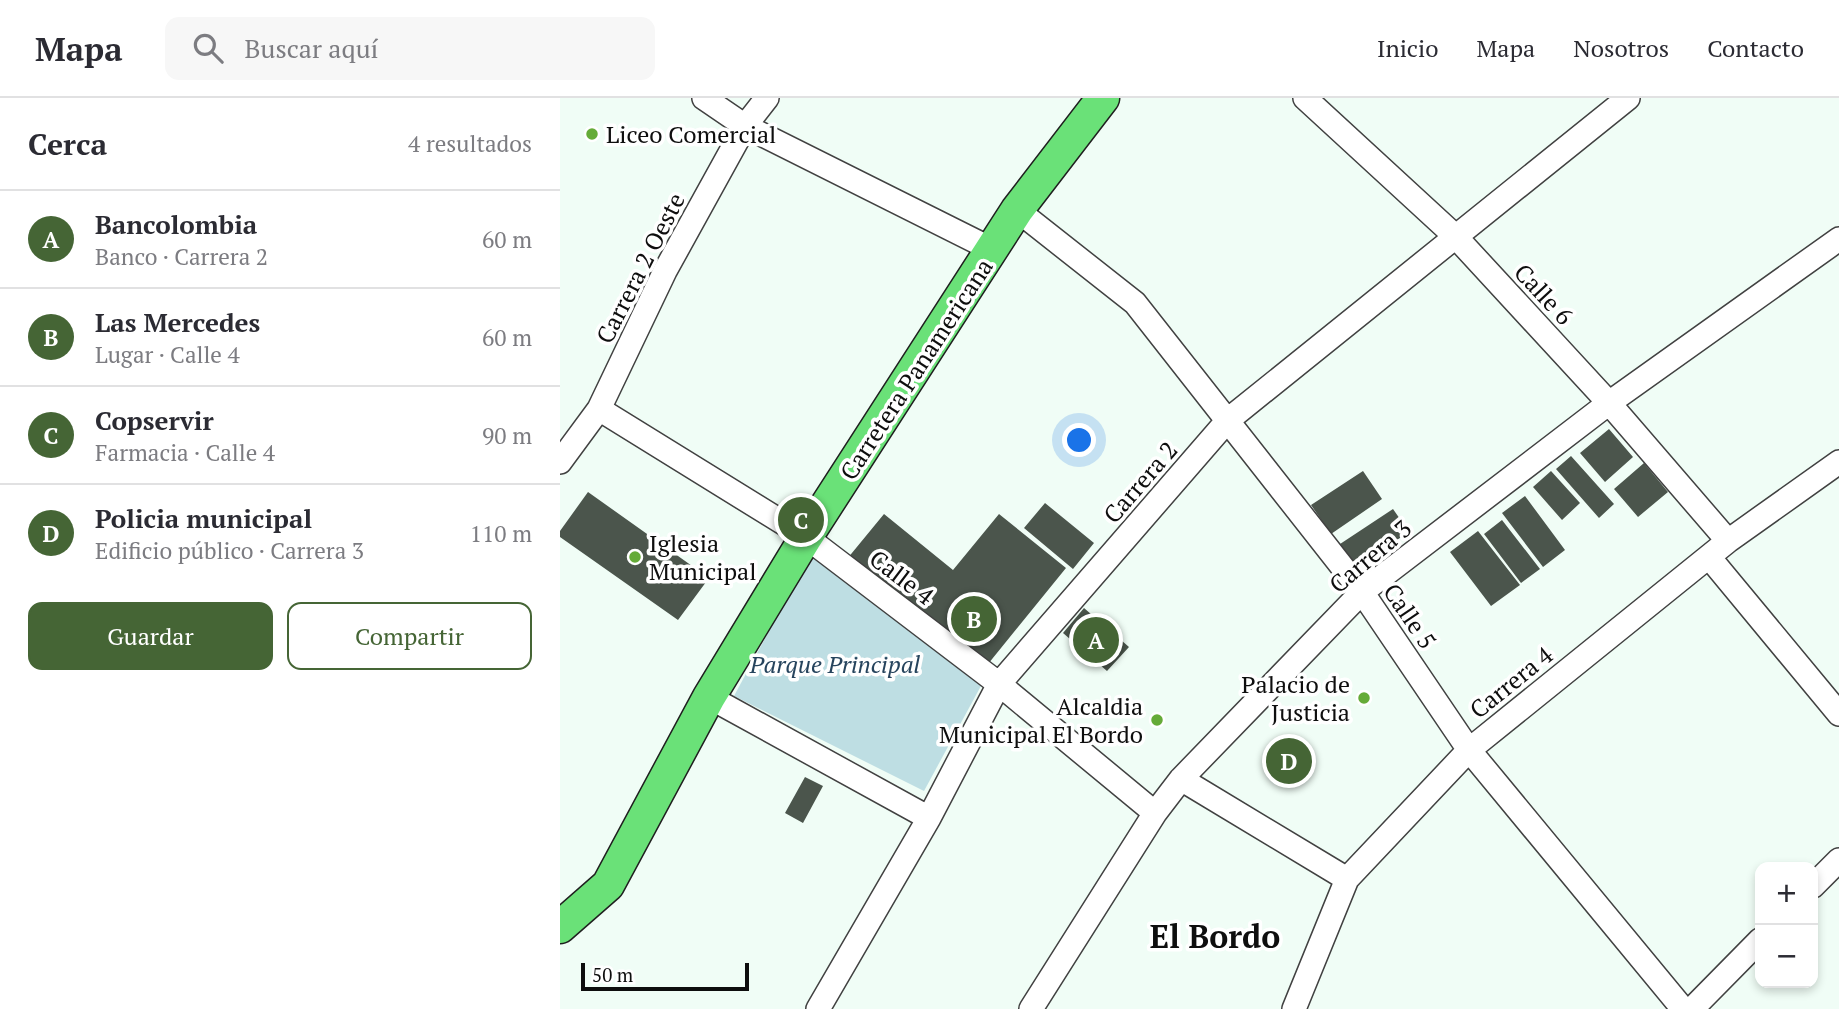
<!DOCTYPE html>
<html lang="es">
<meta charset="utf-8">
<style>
:root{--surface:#fff;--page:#f7f7f7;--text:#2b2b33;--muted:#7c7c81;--line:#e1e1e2;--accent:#456535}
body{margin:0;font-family:"PT Serif",serif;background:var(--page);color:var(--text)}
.controls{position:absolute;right:21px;bottom:21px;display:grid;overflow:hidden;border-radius:14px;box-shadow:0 4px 10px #0003}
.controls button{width:63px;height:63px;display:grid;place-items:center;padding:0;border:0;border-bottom:2px solid var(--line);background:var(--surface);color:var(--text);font:35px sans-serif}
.scale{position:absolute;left:21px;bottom:18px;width:168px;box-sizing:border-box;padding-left:7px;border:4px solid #0e0e0e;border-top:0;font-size:19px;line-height:24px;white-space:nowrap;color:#0e0e0e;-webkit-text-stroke:5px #fff;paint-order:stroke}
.you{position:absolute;left:520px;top:343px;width:24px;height:24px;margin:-18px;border:5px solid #fff;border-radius:50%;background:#1a73e8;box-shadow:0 0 0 10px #1a73e833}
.badge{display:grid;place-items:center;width:46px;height:46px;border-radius:50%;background:var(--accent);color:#fff;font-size:23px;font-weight:700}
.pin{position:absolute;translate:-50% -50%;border:4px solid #fff;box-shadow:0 2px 7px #0006}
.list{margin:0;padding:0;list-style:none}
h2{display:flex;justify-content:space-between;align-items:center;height:91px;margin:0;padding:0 28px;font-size:30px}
h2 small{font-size:23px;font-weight:400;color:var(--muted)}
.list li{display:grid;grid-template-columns:46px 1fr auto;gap:21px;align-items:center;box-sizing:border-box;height:98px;padding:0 28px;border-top:2px solid var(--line)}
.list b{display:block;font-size:26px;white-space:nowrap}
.list p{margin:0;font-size:23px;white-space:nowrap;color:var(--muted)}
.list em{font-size:23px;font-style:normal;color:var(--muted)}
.actions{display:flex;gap:14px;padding:21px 28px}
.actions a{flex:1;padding:16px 0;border:2px solid var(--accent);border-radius:14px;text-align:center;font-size:24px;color:var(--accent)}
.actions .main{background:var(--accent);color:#fff}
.icon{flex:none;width:38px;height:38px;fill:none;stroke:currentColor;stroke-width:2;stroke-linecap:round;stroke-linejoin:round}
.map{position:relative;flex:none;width:1279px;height:911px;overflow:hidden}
header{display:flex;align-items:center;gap:42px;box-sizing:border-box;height:98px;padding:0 35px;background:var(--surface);border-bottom:2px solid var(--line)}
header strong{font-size:33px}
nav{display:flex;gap:38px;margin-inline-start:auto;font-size:24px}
.search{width:490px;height:63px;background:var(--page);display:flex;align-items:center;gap:18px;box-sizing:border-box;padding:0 24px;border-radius:14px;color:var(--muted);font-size:26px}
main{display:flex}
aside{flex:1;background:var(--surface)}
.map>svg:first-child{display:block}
.green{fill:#bedee3}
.building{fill:#4b554c}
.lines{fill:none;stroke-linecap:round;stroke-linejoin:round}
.minor-casing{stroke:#414141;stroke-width:26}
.highway-casing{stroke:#1f1f1f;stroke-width:35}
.minor{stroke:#fff;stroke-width:23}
.highway{stroke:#6ae178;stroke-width:32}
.poi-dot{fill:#65ab38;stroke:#fff;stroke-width:2.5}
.labels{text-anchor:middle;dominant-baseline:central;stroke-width:7;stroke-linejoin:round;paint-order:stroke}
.poi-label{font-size:24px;fill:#0e0e0e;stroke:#fff;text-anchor:start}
.street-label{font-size:24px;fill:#0e0e0e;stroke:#fff}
.park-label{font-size:24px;font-style:italic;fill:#26445d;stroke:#fff}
.district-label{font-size:32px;font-weight:bold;fill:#0e0e0e;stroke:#fff}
</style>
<header>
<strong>Mapa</strong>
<div class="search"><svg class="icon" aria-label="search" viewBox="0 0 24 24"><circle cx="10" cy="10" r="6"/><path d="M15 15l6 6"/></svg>Buscar aquí</div>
<nav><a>Inicio</a><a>Mapa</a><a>Nosotros</a><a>Contacto</a></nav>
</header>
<main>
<aside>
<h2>Cerca<small>4 resultados</small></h2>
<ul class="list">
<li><span class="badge">A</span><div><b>Bancolombia</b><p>Banco · Carrera 2</p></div><em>60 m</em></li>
<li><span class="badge">B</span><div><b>Las Mercedes</b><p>Lugar · Calle 4</p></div><em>60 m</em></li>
<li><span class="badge">C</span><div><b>Copservir</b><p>Farmacia · Calle 4</p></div><em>90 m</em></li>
<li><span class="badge">D</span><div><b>Policia municipal</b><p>Edificio público · Carrera 3</p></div><em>110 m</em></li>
</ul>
<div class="actions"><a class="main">Guardar</a><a>Compartir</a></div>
</aside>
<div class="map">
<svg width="1279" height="911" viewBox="0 0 1279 911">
<rect width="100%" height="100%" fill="#f0fdf6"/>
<!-- green -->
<path class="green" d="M251,455L422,586L364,693L174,598Z"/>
<!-- building -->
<path class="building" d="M1049,331L1073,359L1045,384L1020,355Z
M1011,358L1054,406L1039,420L996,371Z
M1084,365L1108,394L1078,419L1054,391Z
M803,373L822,401L771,436L751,407Z
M991,373L1020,405L1002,422L973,389Z
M28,394L149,480L118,522L0,439V433Z
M965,398L1005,452L983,469L942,415Z
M485,405L534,445L513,471L464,430Z
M833,411L849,434L793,471L777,448Z
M324,416L393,472L439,416L506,470L424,571L287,461Z
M942,422L980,471L961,485L924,436Z
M918,433L960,487L931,508L890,454Z
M524,510L569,549L547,573L503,535Z
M245,679L263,688L243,725L225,715Z"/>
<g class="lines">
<defs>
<path id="minor" d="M144,0L185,28L433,152
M745,0L895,138L1049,305L1168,443
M457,112L575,205L802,494L909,652L1123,911
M39,311L246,439L439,586L595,715
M0,364L39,311L105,173L185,28L207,0
M1149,459L1279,616
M149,599L369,720
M621,681L787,781
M1253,788L1279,762
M258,911L369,720L439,586L668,322L1068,0
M471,911L595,715L621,681L802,494L1049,305L1279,141
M734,911L787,781L909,652L1168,443L1279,364
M1132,911L1200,842"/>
<path id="highway" d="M0,829L48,787L149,599L246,439L457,112L543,0"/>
</defs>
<!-- minor casing -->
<use href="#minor" class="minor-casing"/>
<!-- highway casing -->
<use href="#highway" class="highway-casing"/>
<!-- minor -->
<use href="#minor" class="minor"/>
<!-- highway -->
<use href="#highway" class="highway"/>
</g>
<!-- markers -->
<g class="poi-dot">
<circle cx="32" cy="36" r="7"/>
<circle cx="75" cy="459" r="7"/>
<circle cx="804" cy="600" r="7"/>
<circle cx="597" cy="622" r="7"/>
</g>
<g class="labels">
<!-- poi labels -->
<g class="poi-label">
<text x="46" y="36">Liceo Comercial</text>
<text x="89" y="445">Iglesia<tspan x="89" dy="28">Municipal</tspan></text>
<text x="790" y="586" text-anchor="end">Palacio de<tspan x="790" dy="28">Justicia</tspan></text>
<text x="583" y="608" text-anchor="end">Alcaldia<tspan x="583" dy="28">Municipal El Bordo</tspan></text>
</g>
<!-- street labels -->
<g class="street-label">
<text transform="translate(80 170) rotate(-63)">Carrera 2 Oeste</text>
<text transform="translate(984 196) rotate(47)">Calle 6</text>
<text transform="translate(356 271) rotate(-57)">Carretera Panamericana</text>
<text transform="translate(580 384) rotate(-49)">Carrera 2</text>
<text transform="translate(810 458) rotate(-40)">Carrera 3</text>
<text transform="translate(342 479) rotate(37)">Calle 4</text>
<text transform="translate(850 518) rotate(56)">Calle 5</text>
<text transform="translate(951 584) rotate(-39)">Carrera 4</text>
</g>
<!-- park labels -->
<g class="park-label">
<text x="275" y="566">Parque Principal</text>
</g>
<!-- district labels -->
<g class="district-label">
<text x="655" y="838">El Bordo</text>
</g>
</g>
</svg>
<div class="controls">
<button>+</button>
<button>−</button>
</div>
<div class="scale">50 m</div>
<div class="you"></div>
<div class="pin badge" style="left:536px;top:542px">A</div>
<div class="pin badge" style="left:414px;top:521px">B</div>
<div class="pin badge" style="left:241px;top:422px">C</div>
<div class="pin badge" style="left:729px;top:663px">D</div>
</div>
</main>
